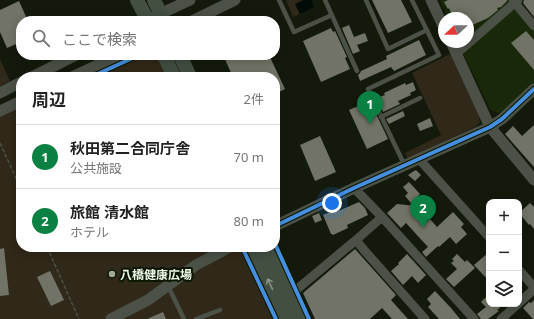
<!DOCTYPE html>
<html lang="ja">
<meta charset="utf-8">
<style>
:root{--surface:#fff;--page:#f2f2f2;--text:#222;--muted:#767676;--line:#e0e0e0;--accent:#0b8043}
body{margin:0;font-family:"Noto Sans","Noto Sans JP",sans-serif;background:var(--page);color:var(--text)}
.controls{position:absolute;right:12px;bottom:12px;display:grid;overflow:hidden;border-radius:8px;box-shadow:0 2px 10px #0003}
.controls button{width:36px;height:36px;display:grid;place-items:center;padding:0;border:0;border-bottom:1px solid var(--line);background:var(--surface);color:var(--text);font:20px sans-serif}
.compass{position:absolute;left:438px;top:12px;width:36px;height:36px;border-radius:50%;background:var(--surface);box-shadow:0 2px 10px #0003;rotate:248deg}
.you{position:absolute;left:332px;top:203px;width:14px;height:14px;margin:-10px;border:3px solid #fff;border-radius:50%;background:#1a73e8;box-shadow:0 0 0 6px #1a73e833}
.badge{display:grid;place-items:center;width:26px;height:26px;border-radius:50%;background:var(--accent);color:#fff;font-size:13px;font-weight:700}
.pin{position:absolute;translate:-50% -33px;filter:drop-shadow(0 1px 2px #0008)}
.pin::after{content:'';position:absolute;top:21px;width:14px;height:12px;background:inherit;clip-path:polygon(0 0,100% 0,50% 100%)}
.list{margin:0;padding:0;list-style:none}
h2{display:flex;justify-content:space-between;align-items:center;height:52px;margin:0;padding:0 16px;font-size:17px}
h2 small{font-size:13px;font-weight:400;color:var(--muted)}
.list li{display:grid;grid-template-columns:26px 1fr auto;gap:12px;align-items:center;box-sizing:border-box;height:64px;padding:0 16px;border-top:1px solid var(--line)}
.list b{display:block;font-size:15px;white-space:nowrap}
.list p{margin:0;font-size:13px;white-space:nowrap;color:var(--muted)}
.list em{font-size:13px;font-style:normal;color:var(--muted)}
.icon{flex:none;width:22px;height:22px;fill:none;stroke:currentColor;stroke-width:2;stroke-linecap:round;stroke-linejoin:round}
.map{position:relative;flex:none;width:534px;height:319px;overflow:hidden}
.search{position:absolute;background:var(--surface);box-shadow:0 2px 10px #0003;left:16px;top:16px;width:264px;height:44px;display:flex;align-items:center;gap:10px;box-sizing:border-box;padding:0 14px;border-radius:16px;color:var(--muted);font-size:15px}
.panel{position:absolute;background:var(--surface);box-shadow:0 2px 10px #0003;left:16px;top:72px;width:264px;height:180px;border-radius:16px}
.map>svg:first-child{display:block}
.built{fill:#192808}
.green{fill:#302818}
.water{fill:#020b07}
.building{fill:#707365}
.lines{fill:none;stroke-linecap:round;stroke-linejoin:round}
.path{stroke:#4c5147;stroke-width:1.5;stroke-dasharray:4 2;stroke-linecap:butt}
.service{stroke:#4b5146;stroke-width:4.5}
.minor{stroke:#4b5146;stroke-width:9}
.tertiary{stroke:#4b5146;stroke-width:11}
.primary{stroke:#424f41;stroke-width:14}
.cycleway-casing{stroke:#0a1600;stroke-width:6}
.cycleway{stroke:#468fdf;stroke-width:4}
.oneway{stroke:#879283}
.poi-dot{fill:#a1aa99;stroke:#0a1600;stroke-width:1.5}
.labels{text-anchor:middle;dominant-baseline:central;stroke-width:4;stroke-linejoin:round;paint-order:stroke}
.poi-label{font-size:12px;font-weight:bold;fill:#eef7e6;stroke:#0a1600;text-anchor:start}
</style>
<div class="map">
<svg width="534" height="319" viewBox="0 0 534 319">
<rect width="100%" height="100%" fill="#131a0b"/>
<!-- built -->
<path class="built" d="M440,0H510L508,7L468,40V18H448Z
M510,10L517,11L534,30V82L501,112L498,113L490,109L464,55L465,50Z"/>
<!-- green -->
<path class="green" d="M286,0H303L295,4L300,14L293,17Z
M452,53L478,112L480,122L475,127L408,159L405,153L441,135L412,73Z
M129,55H157L167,77H82Z
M0,59L10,81L0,86Z
M21,106V247H245L278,319H0V115Z"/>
<!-- water -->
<path class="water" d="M303,0H311L314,7L300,14L295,4Z"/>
<!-- building -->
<path class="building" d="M372,0H401L412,22L388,33Z
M448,0H507V1L501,7L497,8L498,10L488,18L468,27V18H453L449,8L448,9L444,2Z
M524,0H534V17L523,3Z
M19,1L28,21H21V42L7,48L0,32V10Z
M349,25L354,37L365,33L368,41L357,45L360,51L353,54L342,28Z
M331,28L333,32L335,31L347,57L345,58L350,69L321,82L303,41Z
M526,31L534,40V70L511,43Z
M419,40L426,55L394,71L391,67L360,81L358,75L360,73L361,71L387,59L386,56Z
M223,55H269L285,89L275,94V77H233Z
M413,82L416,90L410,93L411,95L398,101L400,104L383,112L377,98L385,95L384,93L405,83L406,85Z
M370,101L388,139L367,149L349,110Z
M403,111L405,116L389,124L386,119Z
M430,118L433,126L420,131L417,124Z
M534,125V167L505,134L513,126L522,136Z
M320,136L336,172L315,181L300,145Z
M416,170L421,175L415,181L408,175L414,171Z
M409,182L420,194L411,203L405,196L408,193L403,187Z
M359,202L365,208L368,215L347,225L348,228L333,235L332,234H331L323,215L335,210L336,212Z
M530,203L534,207V229L530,224L529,225L519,213Z
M397,204L416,206L420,210L417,213L426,222L430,219L437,227L453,212L464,224L461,227L467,234L456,244L450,237L439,247L438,246L426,257L422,252L428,247L406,223L401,228L387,213Z
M319,213L322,220L315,223L312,216Z
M4,248L9,295L0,296V249Z
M355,249L396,295L391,300L408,319H392L382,308L370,319H315L303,293Z
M489,252V281L474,265Z
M407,254L426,275L418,283L412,276L403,285L391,271L399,264L398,263Z
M457,254L465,262L467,260L475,268L454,287L446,279L457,269L451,263L454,261L452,259Z
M50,271L64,300L51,306L37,277Z
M435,291L451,308L460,319H439L428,307L431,304L427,299Z
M489,294V304H497L500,308L497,310L499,311L488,319H481L477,314L486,307L481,302Z
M534,300V319H533L523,308L529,302L531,303Z
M163,312L166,319H147Z"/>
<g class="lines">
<!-- path -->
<path class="path" d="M128,60L139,55
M0,143L21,189
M47,247L79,319"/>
<!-- service -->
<path class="service" d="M279,0L294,32L332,15
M325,0L357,71
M366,0L388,49L427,30
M381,117L420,98
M405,166L368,89L439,55L412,0
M168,286L184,319
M196,319L220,310"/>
<!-- minor -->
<path class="minor" d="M513,0L515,3L534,26
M456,54L518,0
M419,159L489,237
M354,188L382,217L356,240L364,250L425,319
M382,217L474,319
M519,270L534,287
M290,295L356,240
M519,303L534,289
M501,319L518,304"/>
<!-- tertiary -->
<path class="tertiary" d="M431,0L444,28
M145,21L190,0
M192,21L235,0
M451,42L490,127L534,180
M32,77L76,55
M72,77L119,55
M0,93L21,82
M0,111L21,101
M275,226L354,188L490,127L502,119L534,89
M111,319L148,300L196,265L230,247"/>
<!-- primary -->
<path class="primary" d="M137,0L148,21
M154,0L164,21
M164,55L174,77
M180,55L190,77
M253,247L287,319
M268,247L301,319"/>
<defs>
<path id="cycleway" d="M91,77L139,55
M275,226L354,188L490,127L502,119L534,89
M275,244L309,319
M242,247L276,319"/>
</defs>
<!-- cycleway casing -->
<use href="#cycleway" class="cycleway-casing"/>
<!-- cycleway -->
<use href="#cycleway" class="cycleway"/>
</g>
<!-- one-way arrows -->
<defs><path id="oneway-shaft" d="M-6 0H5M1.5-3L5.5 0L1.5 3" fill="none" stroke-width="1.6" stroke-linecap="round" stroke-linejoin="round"/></defs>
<use class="oneway" href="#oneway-shaft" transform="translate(270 284) rotate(-115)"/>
<!-- markers -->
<circle class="poi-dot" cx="112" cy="274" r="4"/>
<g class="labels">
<!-- poi labels -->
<g class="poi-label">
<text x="120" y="274">八橋健康広場</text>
</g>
</g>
</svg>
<div class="controls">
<button>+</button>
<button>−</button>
<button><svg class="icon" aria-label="layers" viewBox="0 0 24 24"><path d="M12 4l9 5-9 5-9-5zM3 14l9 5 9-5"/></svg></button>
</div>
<svg class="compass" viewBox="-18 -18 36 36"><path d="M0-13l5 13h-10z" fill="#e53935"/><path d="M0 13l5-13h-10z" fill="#767676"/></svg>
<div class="you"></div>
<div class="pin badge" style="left:370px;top:124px">1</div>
<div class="pin badge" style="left:423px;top:228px">2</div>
<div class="search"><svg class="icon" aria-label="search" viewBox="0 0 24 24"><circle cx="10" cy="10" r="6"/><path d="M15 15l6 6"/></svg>ここで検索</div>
<section class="panel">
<h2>周辺<small>2件</small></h2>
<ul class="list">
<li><span class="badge">1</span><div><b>秋田第二合同庁舎</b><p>公共施設</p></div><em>70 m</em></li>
<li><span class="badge">2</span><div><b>旅館 清水館</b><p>ホテル</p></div><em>80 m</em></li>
</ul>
</section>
</div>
